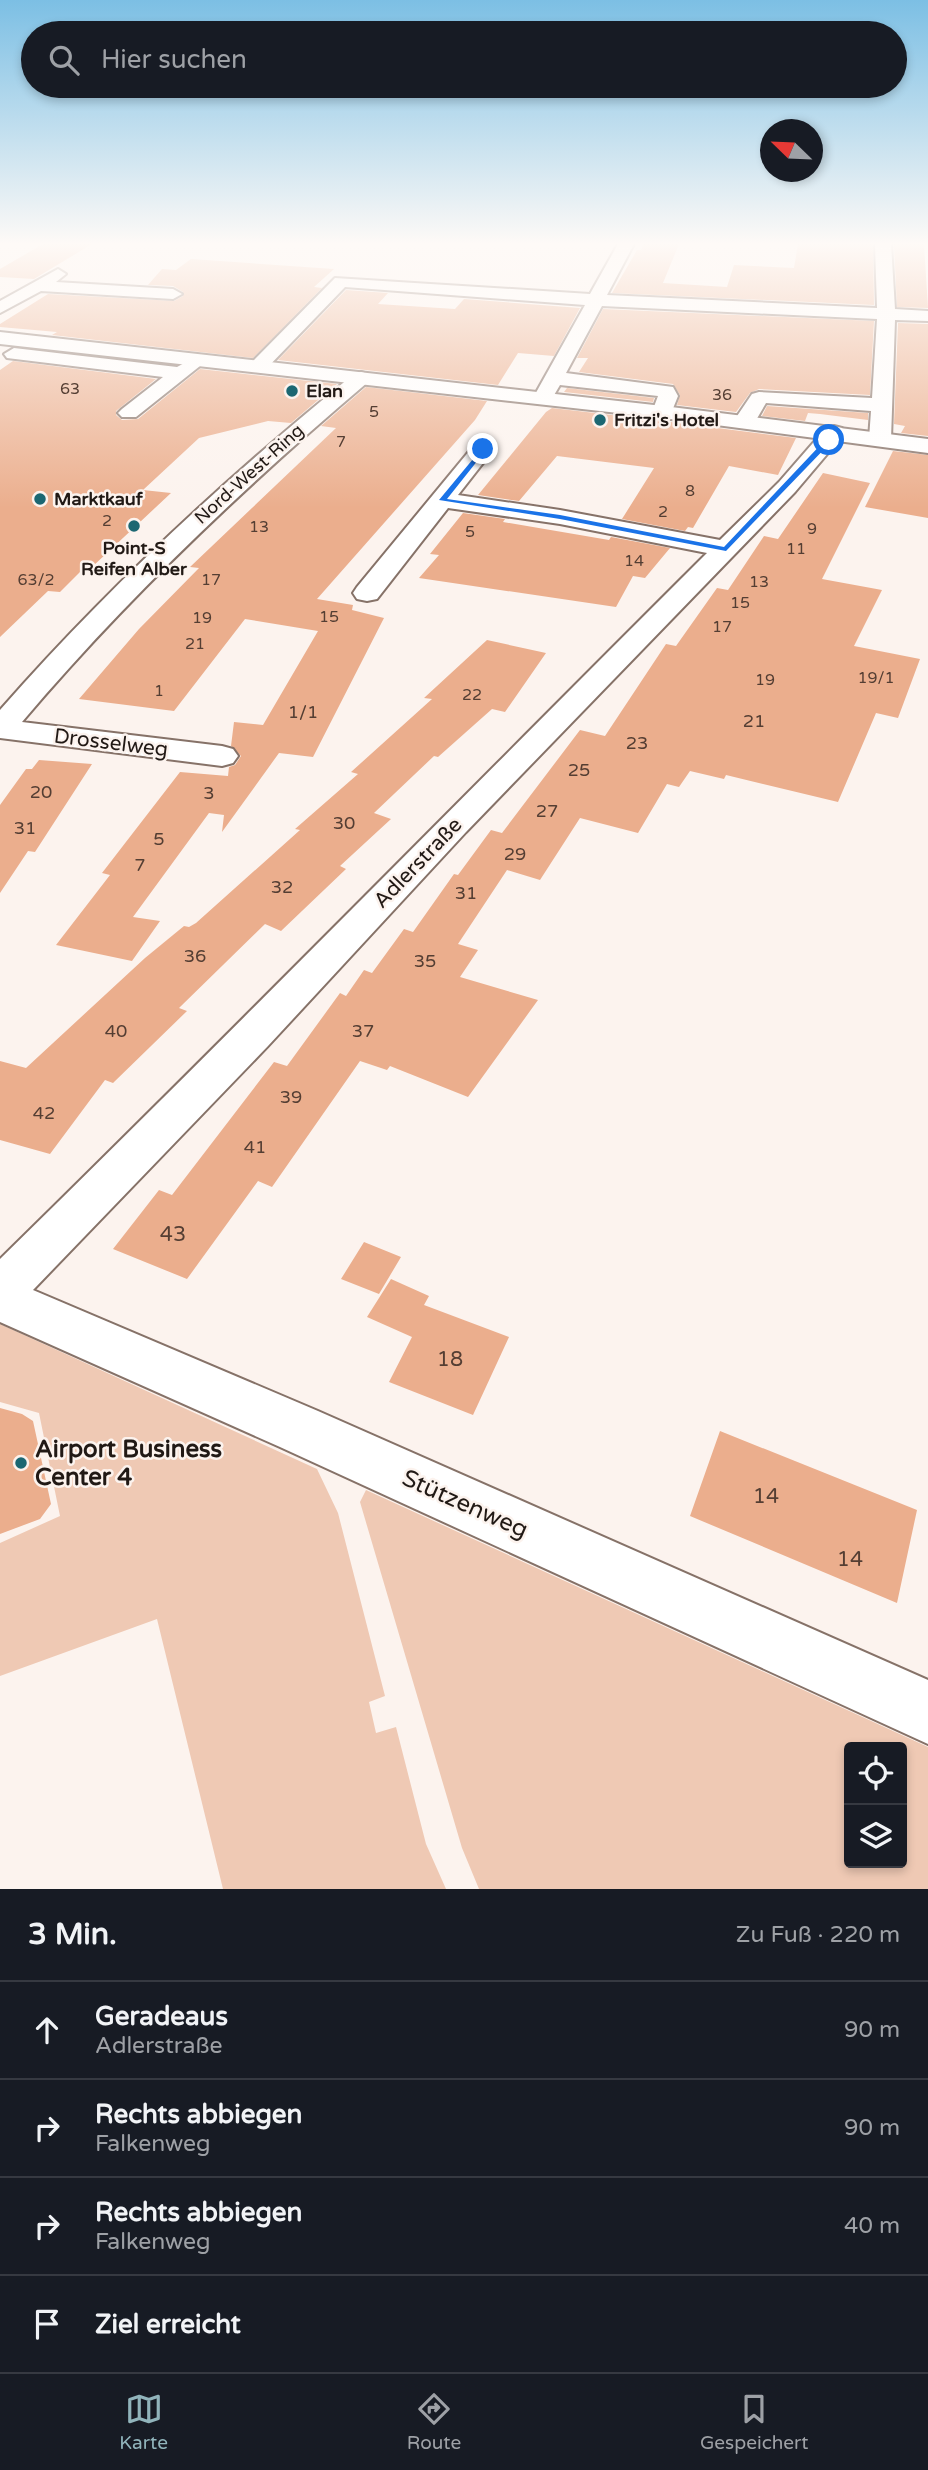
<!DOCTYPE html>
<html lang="de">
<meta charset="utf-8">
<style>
:root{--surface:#171b24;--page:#20242c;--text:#f1f3f6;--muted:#9ea1a6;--line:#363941;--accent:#91b4bb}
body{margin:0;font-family:"Varela Round",sans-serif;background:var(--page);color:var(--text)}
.controls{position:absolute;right:21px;bottom:21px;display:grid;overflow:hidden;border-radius:7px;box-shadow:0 4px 10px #0003}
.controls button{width:63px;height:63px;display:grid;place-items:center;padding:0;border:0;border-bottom:2px solid var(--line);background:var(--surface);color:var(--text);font:35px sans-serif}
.compass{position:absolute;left:760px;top:119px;width:63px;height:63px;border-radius:50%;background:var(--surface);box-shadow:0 4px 10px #0003;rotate:293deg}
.stop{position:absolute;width:21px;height:21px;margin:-16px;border:5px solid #1a73e8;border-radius:50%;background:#fff}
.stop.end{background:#1a73e8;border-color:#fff;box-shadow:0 2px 7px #0008}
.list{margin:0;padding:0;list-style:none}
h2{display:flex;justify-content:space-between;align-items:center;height:91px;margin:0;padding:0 28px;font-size:30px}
h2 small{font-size:23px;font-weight:400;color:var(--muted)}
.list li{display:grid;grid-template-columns:46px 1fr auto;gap:21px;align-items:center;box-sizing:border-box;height:98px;padding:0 28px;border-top:2px solid var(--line)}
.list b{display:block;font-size:26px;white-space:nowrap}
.list p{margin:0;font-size:23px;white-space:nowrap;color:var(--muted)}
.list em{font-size:23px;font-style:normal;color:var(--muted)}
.icon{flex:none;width:38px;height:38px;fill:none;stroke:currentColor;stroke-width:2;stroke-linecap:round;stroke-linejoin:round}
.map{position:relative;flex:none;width:928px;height:1889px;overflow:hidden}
.search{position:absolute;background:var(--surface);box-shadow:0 4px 10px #0003;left:21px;right:21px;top:21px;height:77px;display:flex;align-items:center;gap:18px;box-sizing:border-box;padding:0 24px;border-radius:38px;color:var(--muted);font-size:26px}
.sheet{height:483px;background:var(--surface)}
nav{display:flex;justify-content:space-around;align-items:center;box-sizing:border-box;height:98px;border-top:2px solid var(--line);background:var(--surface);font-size:19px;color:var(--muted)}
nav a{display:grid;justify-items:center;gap:4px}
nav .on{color:var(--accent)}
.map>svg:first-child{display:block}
.green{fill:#efc9b4;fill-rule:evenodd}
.building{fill:#ebae8d}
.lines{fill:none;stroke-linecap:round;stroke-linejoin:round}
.minor-casing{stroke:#867268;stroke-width:4}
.major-casing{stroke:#867268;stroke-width:4}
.minor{fill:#fff;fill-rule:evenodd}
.major{fill:#fff;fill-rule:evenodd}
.route{fill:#1a73e8}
.poi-dot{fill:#1c6772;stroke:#fcf3ee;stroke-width:2.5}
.labels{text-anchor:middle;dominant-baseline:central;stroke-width:5;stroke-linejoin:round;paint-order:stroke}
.far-number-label{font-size:16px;fill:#543e33}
.far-poi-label{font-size:18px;font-weight:bold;fill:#211915;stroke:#fcf3ee;text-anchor:start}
.far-street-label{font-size:18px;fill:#211915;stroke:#fcf3ee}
.number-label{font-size:18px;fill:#543e33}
.street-label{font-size:21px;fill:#211915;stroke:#fcf3ee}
.near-number-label{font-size:21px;fill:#543e33}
.near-poi-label{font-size:24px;font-weight:bold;fill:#211915;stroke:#fcf3ee;text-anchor:start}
.near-street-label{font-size:24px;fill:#211915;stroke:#fcf3ee}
</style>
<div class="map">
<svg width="928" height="1889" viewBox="0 0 928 1889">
<rect width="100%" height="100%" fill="#fcf3ee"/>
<!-- green -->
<path class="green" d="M0,1324L317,1469L338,1513L385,1696L369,1702L376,1733L396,1727L426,1844L446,1889H223L157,1619L0,1676V1543L60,1516L39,1413L0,1402Z
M366,1490L928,1747V1889H479L462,1848L360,1502ZM902,1747V1863H849V1747Z"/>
<!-- building -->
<path class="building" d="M43,244H92L34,279L0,277V269Z
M644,244H679L663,283L727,287L734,265L794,268L798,244H873L874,305L612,293L637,250H641Z
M894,244H924L928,308L897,307Z
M191,259L334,269L314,287L322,288L253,358L52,335L57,332L0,327V324L48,294L174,301L183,296V292L173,286L148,285L162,269L176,270Z
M346,290L388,293L378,304L455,309L464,299L580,308L554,356L518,353L498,385L278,360Z
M603,309L874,321L870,395L759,389L750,393L736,412L677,405L680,395L673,384L579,372L588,358H577Z
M898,323L928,324V436L901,433L905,426L894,424Z
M13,361L156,379L116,411V415L122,420L138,419L200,369L337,384L291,423L268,421L199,438L143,490L171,493L92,567H85L60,592L48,591L0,637V370Z
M366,387L487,401L475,420L317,599L353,605L352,610L384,618L313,757L279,753L222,832L224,815L209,813L133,917L160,921L132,961L56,945L110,875L102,873L180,772L228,776L229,767L235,765L241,756L231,746L234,722L263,725L318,631L245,619L174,711L79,699L139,629L199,568L190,567L336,428L321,426Z
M567,388L654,398L653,402L564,392Z
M767,406L868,413V420L820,414L808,413L805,421L762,416Z
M552,408L663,421L796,438L778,475L729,466L693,528L688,527L685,531L622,519L654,468L557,456L519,501L478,495L546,412Z
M893,451L928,455V518L865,507Z
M823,473L870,483L822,579L882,590L854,646L920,659L898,718L876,713L838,802L726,775L724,779L690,771L679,787L667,784L638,833L580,818L540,880L507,870L458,944L478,950L460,977L538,1000L468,1097L390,1066L387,1070L360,1061L272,1187L258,1181L187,1279L113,1249L159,1190L172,1195L274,1062L287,1066L340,993L346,996L364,970L372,973L404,929L413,932L454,874L458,875L491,830L502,833L580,730L605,736L666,644L676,646L717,588L728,590L764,536L778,539Z
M463,513L505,519L503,522L609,540L611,537L670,548L645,578L633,576L616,607L419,578L439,555L430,554Z
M487,640L546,653L505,712L492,709L438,757L434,756L374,813L391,819L340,866L346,869L281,931L265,924L179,1008L187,1011L113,1083L105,1080L50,1154L0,1140V1061L26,1068L145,958L184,926L189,927L196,923L300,830L295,829L358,774L351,772L432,699L424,698Z
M39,760L92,764L35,852L28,851L0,893V805L26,769H32Z
M364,1242L401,1257L379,1294L341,1279Z
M391,1279L429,1296L424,1305L509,1337L473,1415L389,1382L412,1337L367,1317Z
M0,1408L22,1414L33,1421L51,1504L40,1519L0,1534Z
M720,1431L917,1510L897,1603L690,1516Z"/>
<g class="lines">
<defs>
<path id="minor" d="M618,244H634L607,295L877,308L875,244H891L895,309L928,311V321L895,320L891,439L888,444H872L869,439L871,411L766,403L752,427H736L733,422L752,394L759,392L872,398L877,319L602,306L566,373L673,387L678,396L670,416H656L652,412L658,396L560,385L550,402H536L533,398L585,305L345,287L264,371H250L247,367L335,278L590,294Z
M58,269L66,274L56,282L173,289L182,294L173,299L41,291L0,313V301Z
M14,348L177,367L190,360L200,366L136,417H122L118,413L122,409L163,377L7,358L4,354Z
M361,372L368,374L371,378L368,382C244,487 127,598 22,722L222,746L233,749L238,756L233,763L222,766L0,738V710C108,587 227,477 354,374Z
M834,426L842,428L845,433L795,492L466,832L268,1046L33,1290L318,1411L928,1680V1744L280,1447L0,1322V1259C238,1026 471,788 707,553L560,524L448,508L377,599L367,601L357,599L353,593L357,587L475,444H491L494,449L458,495L560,510L720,540L779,482L826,428Z"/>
<path id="major" d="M0,332L663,406L928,439V453L663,418L0,344Z"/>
</defs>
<!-- minor casing -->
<use href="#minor" class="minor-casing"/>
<!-- major casing -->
<use href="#major" class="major-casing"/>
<!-- minor -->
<use href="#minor" class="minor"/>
<!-- major -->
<use href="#major" class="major"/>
</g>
<!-- sky -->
<linearGradient id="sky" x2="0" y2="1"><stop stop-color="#7cbfe4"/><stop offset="0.48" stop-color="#fefaf7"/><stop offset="1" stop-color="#fefaf7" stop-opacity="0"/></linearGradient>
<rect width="928" height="508" fill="url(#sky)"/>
<!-- route -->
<path class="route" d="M827,438L833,440L726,551L560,519L439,500L483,447L486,450L447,499L560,515L724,547Z"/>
<!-- markers -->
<g class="poi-dot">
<circle cx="292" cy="391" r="7"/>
<circle cx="600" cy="420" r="7"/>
<circle cx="40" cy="499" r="7"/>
<circle cx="134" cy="526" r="7"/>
<circle cx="21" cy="1463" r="7"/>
</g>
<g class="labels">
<!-- far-number labels -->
<g class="far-number-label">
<text x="70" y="389">63</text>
<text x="722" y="395">36</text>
<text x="374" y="412">5</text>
<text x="341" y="442">7</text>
<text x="690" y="491">8</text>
<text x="663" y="512">2</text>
<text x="107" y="521">2</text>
<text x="259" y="527">13</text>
<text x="812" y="529">9</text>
<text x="470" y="532">5</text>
<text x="796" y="549">11</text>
<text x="634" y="561">14</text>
<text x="36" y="580">63/2</text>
<text x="211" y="580">17</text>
<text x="759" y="582">13</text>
<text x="740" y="603">15</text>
<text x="329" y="617">15</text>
<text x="202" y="618">19</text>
<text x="722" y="627">17</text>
<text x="195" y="644">21</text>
<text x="876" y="678">19/1</text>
<text x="765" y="680">19</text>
<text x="159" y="691">1</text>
<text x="472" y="695">22</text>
</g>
<!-- far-poi labels -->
<g class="far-poi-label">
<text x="306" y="391">Elan</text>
<text x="614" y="420">Fritzi's Hotel</text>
<text x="54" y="499">Marktkauf</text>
<text x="134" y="548" text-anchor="middle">Point-S<tspan x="134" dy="21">Reifen Alber</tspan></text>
</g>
<!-- far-street labels -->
<g class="far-street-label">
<text transform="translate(249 474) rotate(-42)">Nord-West-Ring</text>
</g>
<!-- number labels -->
<g class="number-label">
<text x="303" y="712">1/1</text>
<text x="754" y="721">21</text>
<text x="637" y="743">23</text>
<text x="579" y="770">25</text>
<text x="41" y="792">20</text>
<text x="209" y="793">3</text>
<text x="547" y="811">27</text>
<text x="344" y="823">30</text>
<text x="25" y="828">31</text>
<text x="159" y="839">5</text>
<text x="515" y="854">29</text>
<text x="140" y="865">7</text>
<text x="282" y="887">32</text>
<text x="466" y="893">31</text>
<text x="195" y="956">36</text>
<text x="425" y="961">35</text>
<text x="116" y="1031">40</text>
<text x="363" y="1031">37</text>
<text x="291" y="1097">39</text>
<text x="44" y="1113">42</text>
<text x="255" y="1147">41</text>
</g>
<!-- street labels -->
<g class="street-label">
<text transform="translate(111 743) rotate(7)">Drosselweg</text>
<text transform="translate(418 863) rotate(-46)">Adlerstraße</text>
</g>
<!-- near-number labels -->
<g class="near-number-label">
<text x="173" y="1234">43</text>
<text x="450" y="1359">18</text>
<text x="766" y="1496">14</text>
<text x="850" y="1559">14</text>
</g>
<!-- near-poi labels -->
<g class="near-poi-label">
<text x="35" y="1449">Airport Business<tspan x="35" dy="28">Center 4</tspan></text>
</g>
<!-- near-street labels -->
<g class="near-street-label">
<text transform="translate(465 1504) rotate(24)">Stützenweg</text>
</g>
</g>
</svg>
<div class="controls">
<button><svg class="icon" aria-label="locate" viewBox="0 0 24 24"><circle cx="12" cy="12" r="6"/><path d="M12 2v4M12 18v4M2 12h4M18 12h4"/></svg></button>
<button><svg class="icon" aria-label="layers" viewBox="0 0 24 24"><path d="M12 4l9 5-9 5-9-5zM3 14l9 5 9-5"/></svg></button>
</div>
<svg class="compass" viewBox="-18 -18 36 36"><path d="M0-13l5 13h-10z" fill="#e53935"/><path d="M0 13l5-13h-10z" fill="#9ea1a6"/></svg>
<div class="stop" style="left:829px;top:440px"></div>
<div class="stop end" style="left:483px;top:449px"></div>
<div class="search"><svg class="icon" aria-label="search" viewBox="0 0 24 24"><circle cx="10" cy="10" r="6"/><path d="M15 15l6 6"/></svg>Hier suchen</div>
</div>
<section class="sheet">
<h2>3 Min.<small>Zu Fuß · 220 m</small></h2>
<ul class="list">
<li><svg class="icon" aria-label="ahead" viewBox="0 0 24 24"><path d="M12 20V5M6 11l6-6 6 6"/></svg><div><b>Geradeaus</b><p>Adlerstraße</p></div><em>90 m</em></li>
<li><svg class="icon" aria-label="right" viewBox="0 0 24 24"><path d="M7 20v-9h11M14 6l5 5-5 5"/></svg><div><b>Rechts abbiegen</b><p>Falkenweg</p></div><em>90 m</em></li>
<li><svg class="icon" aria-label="right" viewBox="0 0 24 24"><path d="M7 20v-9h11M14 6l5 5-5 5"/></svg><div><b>Rechts abbiegen</b><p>Falkenweg</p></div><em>40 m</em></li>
<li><svg class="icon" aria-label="arrive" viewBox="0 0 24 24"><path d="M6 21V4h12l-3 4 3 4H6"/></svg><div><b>Ziel erreicht</b></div></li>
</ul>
</section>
<nav>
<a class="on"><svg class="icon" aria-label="map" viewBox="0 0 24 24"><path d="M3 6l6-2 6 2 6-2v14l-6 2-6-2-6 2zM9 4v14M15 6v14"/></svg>Karte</a>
<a><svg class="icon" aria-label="directions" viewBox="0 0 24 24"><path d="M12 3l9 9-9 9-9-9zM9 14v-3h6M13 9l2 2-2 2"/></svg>Route</a>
<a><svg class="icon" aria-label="saved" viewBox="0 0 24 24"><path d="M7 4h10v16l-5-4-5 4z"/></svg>Gespeichert</a>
</nav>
